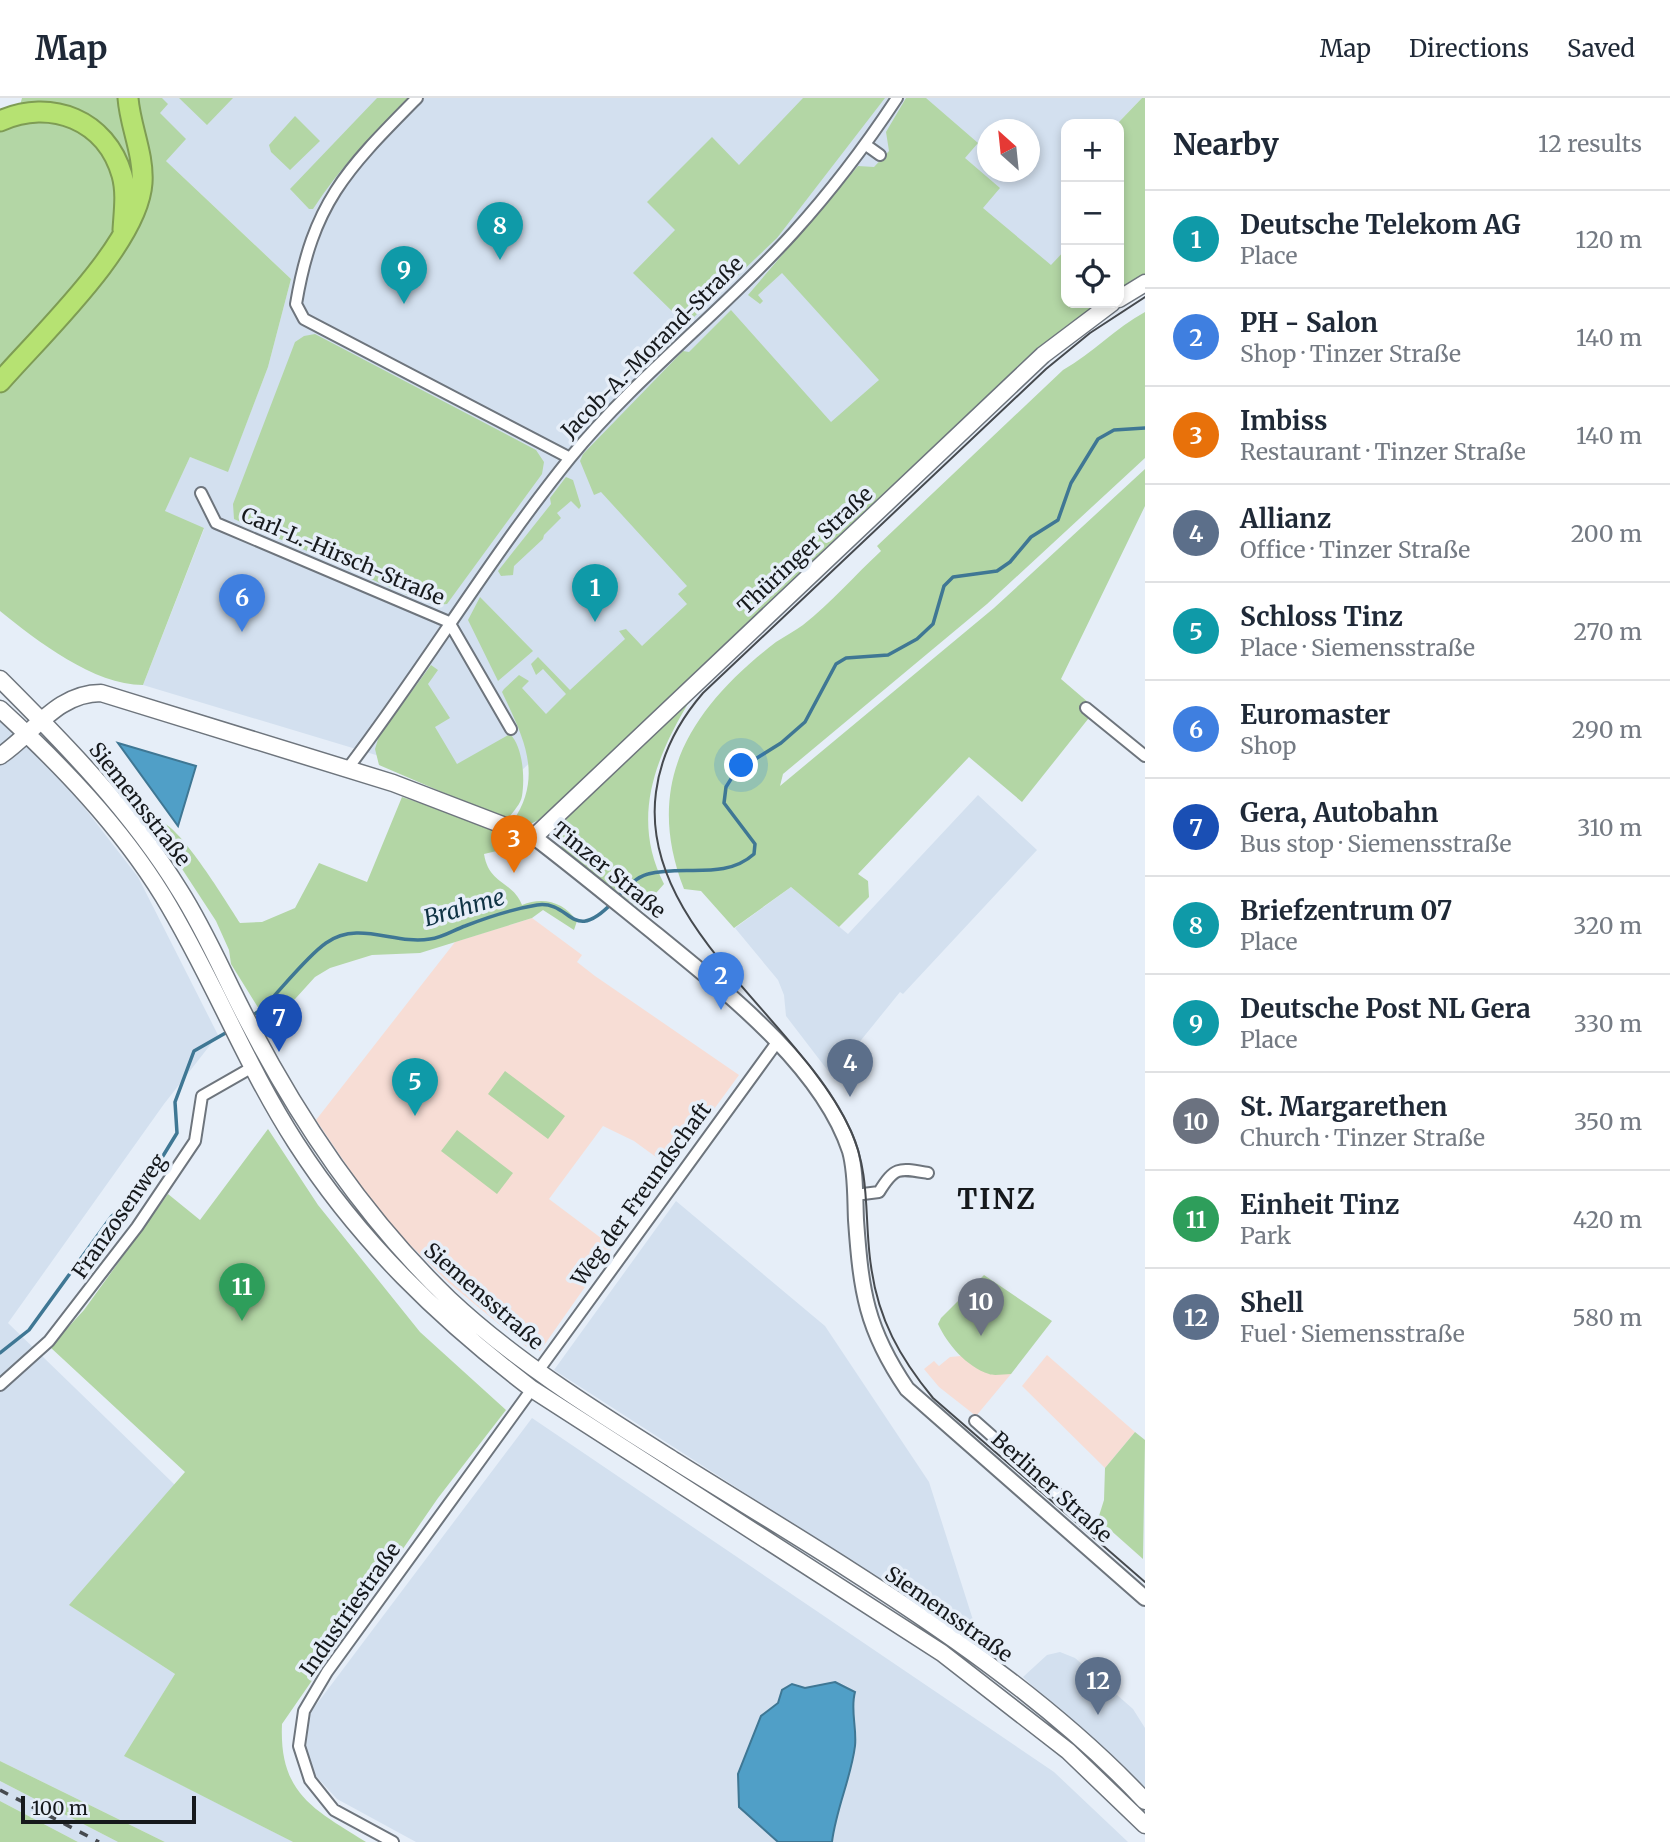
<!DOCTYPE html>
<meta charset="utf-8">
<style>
:root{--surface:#fff;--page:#f6f6f7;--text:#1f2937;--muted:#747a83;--line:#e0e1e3;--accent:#b45309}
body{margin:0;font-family:Merriweather,serif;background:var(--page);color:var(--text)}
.controls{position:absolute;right:21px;top:21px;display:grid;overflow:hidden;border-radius:14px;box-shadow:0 4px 10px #0003}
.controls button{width:63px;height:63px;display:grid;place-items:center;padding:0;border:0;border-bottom:2px solid var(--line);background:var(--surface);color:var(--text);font:35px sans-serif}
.compass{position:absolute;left:977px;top:21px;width:63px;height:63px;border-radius:50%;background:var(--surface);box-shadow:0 4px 10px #0003;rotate:333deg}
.scale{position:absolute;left:21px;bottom:18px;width:175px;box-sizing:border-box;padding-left:7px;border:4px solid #16191c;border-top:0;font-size:19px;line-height:24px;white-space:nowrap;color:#16191c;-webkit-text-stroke:5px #e6eef8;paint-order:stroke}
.you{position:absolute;left:742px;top:668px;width:24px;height:24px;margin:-18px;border:5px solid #fff;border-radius:50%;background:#1a73e8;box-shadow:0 0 0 10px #1a73e833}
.badge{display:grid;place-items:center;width:46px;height:46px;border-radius:50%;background:var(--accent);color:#fff;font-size:23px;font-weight:700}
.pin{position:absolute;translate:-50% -58px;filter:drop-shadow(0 2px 4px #0008)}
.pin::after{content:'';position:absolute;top:37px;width:24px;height:21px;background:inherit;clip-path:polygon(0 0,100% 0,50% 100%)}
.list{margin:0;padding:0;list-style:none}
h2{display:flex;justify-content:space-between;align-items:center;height:91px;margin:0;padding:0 28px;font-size:30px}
h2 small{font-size:23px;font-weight:400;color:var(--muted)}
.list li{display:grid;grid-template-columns:46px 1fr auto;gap:21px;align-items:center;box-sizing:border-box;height:98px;padding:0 28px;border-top:2px solid var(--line)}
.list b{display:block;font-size:26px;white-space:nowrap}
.list p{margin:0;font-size:23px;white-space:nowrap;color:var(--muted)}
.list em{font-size:23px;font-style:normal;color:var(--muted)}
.icon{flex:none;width:38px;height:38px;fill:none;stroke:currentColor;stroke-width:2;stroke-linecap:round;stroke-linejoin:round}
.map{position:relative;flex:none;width:1145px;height:1744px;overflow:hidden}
header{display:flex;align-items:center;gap:42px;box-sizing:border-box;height:98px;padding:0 35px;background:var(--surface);border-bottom:2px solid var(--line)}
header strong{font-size:33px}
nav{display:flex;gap:38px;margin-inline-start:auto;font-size:24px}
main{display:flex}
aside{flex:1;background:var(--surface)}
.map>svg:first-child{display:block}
.built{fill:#d3e0ef;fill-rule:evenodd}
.education{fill:#f7ddd5}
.green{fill:#b3d6a5}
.water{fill:#509fc7;stroke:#3f7794;stroke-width:2}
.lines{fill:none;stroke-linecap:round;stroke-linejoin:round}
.stream{stroke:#3f7794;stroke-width:3.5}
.minor-casing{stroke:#6e757d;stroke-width:14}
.tertiary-casing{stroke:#6e757d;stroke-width:18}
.secondary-casing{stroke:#6e757d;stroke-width:19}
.motorway-casing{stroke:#7e9c54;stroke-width:23}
.minor{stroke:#fff;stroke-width:10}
.tertiary{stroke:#fff;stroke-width:14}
.secondary{stroke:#fff;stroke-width:16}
.motorway{stroke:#b6e272;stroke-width:19}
.tram{stroke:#464a4f;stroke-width:2}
.rail{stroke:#464a4f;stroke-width:3.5;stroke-dasharray:9 9;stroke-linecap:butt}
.labels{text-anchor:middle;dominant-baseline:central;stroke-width:7;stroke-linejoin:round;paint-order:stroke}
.street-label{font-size:21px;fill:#16191c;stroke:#e6eef8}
.water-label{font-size:23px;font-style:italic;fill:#0f3344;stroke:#e6eef8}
.district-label{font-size:28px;font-weight:bold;letter-spacing:2px;fill:#16191c;stroke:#e6eef8}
</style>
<header>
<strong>Map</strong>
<nav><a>Map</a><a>Directions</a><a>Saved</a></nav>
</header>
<main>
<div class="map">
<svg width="1145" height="1744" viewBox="0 0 1145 1744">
<rect width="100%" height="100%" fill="#e6eef8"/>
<!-- built -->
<path class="built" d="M146,0H1142L1117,26H1066V151L1052,167L499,694L143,587L204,431L164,414L190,359L228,373L268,269L291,181L166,63L160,15ZM988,32H1030V74H988Z
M0,620L66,686L138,779L218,937L164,1006L8,1225L175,1387L70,1507L175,1576L125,1658L293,1744H165L0,1663Z
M978,697L1037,752L903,896L900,894L832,978L786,918L784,897L778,882L735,830L791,789L848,836Z
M676,1103L825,1228L929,1384L981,1547L554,1272Z
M532,1320L1054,1674L1128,1744H416L337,1701L314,1676L306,1649L310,1615Z
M1060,1554L1075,1560L1133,1611L1145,1630V1692L1023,1579L1047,1557Z
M0,1683L118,1744H78L0,1703Z"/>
<!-- education -->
<path class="education" d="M532,820L582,857L577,864L595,878L739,977L671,1070L634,1043L603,1028L549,1101L613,1149L540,1253L528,1250L448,1184L399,1136L368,1099L316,1022L455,844Z
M1047,1257L1135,1334L1105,1370L1022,1288Z
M961,1258L989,1276H1011L976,1318L939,1289L924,1271L934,1263L939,1268L950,1259Z"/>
<!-- green -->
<path class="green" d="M22,0H121L135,86L111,43L20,7Z
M133,0H162L168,6L160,15L186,41L166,63L291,181L268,269L228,374L190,359L165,413L204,430L143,587C94,587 37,543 0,513V296L121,157L136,134L144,114Z
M179,0H233L207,27Z
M377,0H408C373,36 340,69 313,111H309L290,91Z
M803,0H885L777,140L711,203L705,197L699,202L704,209L693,220L676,217L633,175L675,132L647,104L712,39L739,67Z
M906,0H926L978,45L965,60L1000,90L983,110L1051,167L1066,151V205H1099L1042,249L992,295L543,720L528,727L513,723C544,677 523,639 502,594L504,591L519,577L529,583L522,590L546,616L566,596L543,571L536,577L531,566L538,559L570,592L625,541L619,533L626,531L642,548L687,506L678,496L687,488L601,394L594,397L580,363L583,356L683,253L689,254L731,212L831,324L879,282L782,175L758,197L763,203L760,206L748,197L858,68L874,69L889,53L886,34Z
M1142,0H1145V177L1119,192L1117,26Z
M295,18L320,43L290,72L271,54L269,47Z
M47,19L90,36L116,74L115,131L92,169L0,274V27Z
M1145,214V360L987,506L783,676L780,688L994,510L1145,371V408L1061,581L1096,611L1022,704L969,659L858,776L868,783L869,799L839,829L791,789L734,830L701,793L684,791C642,683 692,609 776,544C785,538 795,533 803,527C831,505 855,477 881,453L877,448L1063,272C1093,255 1115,230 1145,214Z
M315,236L536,352L544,364L542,376L447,506L436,507L414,500L234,421L233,406L295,244L304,238Z
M566,379L573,382L581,408L579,411L571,403L557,415L561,420L544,437L543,441L514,468L513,477L501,478L498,473L551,406L550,400Z
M480,499L533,553L498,583L468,522Z
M431,567L438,572L428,586L450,620L435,629L457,666L510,636C523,649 525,680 522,698C521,706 512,715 507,722L379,667L375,651L379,638Z
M692,599C656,658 630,719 664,786L641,812L570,757L562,750L556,734L564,721Z
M402,699L484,726L502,741L501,752L484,756C489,787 513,783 522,807C543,798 564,804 577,823L574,832L543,812L532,820L420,855L372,857L330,870L315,879L276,922L267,924L231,866L229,852L216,823L156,731L161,724C181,729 227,805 240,825L262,824L295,810L319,765L367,784Z
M505,973L565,1018L548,1041L488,996Z
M268,1031L318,1107L420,1234L506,1312L438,1400L282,1626C279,1695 313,1711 366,1744H293L124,1658L175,1576L69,1507L185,1374L50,1249L84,1212L168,1096L200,1122Z
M457,1032L513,1075L497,1096L441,1053Z
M984,1177L1052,1223L1011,1276C1004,1276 994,1278 989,1276C967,1269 947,1246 938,1226L941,1220Z
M1135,1334L1145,1342L1143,1461L1098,1421L1104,1402L1105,1370Z
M0,1663L165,1744H118L0,1683Z
M0,1703L78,1744H0Z"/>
<!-- water -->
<path class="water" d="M118,645L196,668L178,728Z
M835,1584L855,1594C850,1612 857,1629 855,1648C851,1680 836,1711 832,1744H778L739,1709L738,1676L761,1618L778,1605L782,1592L792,1586L805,1590Z"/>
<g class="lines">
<!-- stream -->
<path class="stream" d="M618,799C626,790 636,779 648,776C683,766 724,783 754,756L755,746L724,705L726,689L736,673L781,645L805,624L836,566L846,560L888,557L917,541L933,526L944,488L953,479L997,473L1010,464L1031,439L1058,422L1071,385L1098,341L1114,332L1145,330
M250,919L262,911C280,893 306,859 326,845C359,822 394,847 430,841C442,840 454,832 465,828C488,819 513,811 537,807C572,802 571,848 613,804
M0,1255L29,1232L111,1119L144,1089L177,1035L175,1004L194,953L229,933"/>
<defs>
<path id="minor" d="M417,0C347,71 313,104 296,206L304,221L570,360
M866,47L880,57
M201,395L216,425L449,524L511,631
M1086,610L1145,658
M348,670C425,569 490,459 570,360C637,278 723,213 794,134C832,92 866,47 897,0
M855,1097L879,1094C895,1068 899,1070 928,1075
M538,1273L778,943
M0,1287L49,1243L137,1129L195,1043L202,998L251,970
M975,1323L1087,1422
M393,1744L334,1712L310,1682L299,1648L304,1613L327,1574L532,1291"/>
<path id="tertiary" d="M534,739C576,771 617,805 658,838C725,893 822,968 850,1053C856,1074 855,1100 856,1122C861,1193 866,1231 907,1291L1145,1500"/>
<path id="secondary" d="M1119,201L1145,185
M0,581C66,647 131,713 180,793C208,837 227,885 252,931C304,1030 368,1123 449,1201C516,1264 597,1314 675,1363C833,1462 1017,1566 1145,1703
M0,611C60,666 120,728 163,798C212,878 245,966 296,1045C359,1143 440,1221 532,1291L942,1555L1068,1653L1145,1727
M0,658C34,635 57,595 101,595L393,685L534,739L1043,257L1112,205"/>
<path id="motorway" d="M0,23C51,0 106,22 122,77C127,95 124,114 123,132
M0,284C41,237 138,146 142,85C144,56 130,28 128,0"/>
</defs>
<!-- minor casing -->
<use href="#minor" class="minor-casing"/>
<!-- tertiary casing -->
<use href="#tertiary" class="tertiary-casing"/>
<!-- secondary casing -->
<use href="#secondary" class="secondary-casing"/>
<!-- motorway casing -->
<use href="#motorway" class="motorway-casing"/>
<!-- minor -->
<use href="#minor" class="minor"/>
<!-- tertiary -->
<use href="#tertiary" class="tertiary"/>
<!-- secondary -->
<use href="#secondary" class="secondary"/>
<!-- motorway -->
<use href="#motorway" class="motorway"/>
<!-- tram -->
<path class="tram" d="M1145,199L1090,235L1046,271L703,595C678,624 661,656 656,694C638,828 800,921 851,1033C871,1077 864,1123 871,1168C878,1221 900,1260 933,1300L1145,1484"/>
<!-- rail -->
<path class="rail" d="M0,1692L99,1744"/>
</g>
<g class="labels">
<!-- street labels -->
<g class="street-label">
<text transform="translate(652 249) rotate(-45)">Jacob-A.-Morand-Straße</text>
<text transform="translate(805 452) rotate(-43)">Thüringer Straße</text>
<text transform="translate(343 458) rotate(23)">Carl-L.-Hirsch-Straße</text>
<text transform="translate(140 706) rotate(52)">Siemensstraße</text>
<text transform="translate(609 772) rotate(39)">Tinzer Straße</text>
<text transform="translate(641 1096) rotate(-54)">Weg der Freundschaft</text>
<text transform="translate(119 1118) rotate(-55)">Franzosenweg</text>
<text transform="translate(484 1198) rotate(41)">Siemensstraße</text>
<text transform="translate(1052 1389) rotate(42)">Berliner Straße</text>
<text transform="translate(350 1511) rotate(-55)">Industriestraße</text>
<text transform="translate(949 1516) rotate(35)">Siemensstraße</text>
</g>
<!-- water labels -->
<g class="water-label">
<text transform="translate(464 809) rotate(-16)">Brahme</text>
</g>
<!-- district labels -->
<g class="district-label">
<text x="997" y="1101">TINZ</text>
</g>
</g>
</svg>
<div class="controls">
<button>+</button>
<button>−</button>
<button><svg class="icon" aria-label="locate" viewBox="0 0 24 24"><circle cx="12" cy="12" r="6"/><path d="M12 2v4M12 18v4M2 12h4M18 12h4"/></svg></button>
</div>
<svg class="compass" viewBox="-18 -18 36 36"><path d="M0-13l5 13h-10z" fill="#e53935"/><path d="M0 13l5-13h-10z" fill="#747a83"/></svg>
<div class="scale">100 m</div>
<div class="you"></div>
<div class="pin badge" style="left:595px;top:524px;background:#0f9aa8">1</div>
<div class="pin badge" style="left:721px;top:912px;background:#3f7fe0">2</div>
<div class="pin badge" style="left:514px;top:775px;background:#e8710a">3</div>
<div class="pin badge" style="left:850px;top:999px;background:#5c6f8a">4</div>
<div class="pin badge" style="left:415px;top:1018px;background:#0f9aa8">5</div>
<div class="pin badge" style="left:242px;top:534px;background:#3f7fe0">6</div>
<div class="pin badge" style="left:279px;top:954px;background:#1a4fb4">7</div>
<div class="pin badge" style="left:500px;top:162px;background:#0f9aa8">8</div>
<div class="pin badge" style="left:404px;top:206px;background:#0f9aa8">9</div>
<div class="pin badge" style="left:981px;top:1238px;background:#6b7280">10</div>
<div class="pin badge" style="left:242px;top:1223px;background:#2e9e5b">11</div>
<div class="pin badge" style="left:1098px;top:1617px;background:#5c6f8a">12</div>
</div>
<aside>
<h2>Nearby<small>12 results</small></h2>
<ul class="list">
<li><span class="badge" style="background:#0f9aa8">1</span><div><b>Deutsche Telekom AG</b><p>Place</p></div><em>120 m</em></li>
<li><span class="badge" style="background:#3f7fe0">2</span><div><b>PH - Salon</b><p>Shop · Tinzer Straße</p></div><em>140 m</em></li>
<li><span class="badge" style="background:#e8710a">3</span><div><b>Imbiss</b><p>Restaurant · Tinzer Straße</p></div><em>140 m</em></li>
<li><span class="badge" style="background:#5c6f8a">4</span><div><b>Allianz</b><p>Office · Tinzer Straße</p></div><em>200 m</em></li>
<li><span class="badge" style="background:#0f9aa8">5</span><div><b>Schloss Tinz</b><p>Place · Siemensstraße</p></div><em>270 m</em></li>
<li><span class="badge" style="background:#3f7fe0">6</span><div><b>Euromaster</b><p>Shop</p></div><em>290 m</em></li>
<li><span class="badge" style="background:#1a4fb4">7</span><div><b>Gera, Autobahn</b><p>Bus stop · Siemensstraße</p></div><em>310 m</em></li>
<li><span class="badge" style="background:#0f9aa8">8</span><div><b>Briefzentrum 07</b><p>Place</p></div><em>320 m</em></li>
<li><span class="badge" style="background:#0f9aa8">9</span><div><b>Deutsche Post NL Gera</b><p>Place</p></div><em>330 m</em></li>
<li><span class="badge" style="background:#6b7280">10</span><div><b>St. Margarethen</b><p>Church · Tinzer Straße</p></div><em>350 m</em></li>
<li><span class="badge" style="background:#2e9e5b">11</span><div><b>Einheit Tinz</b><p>Park</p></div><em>420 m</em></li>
<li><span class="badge" style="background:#5c6f8a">12</span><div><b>Shell</b><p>Fuel · Siemensstraße</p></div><em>580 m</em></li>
</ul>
</aside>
</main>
